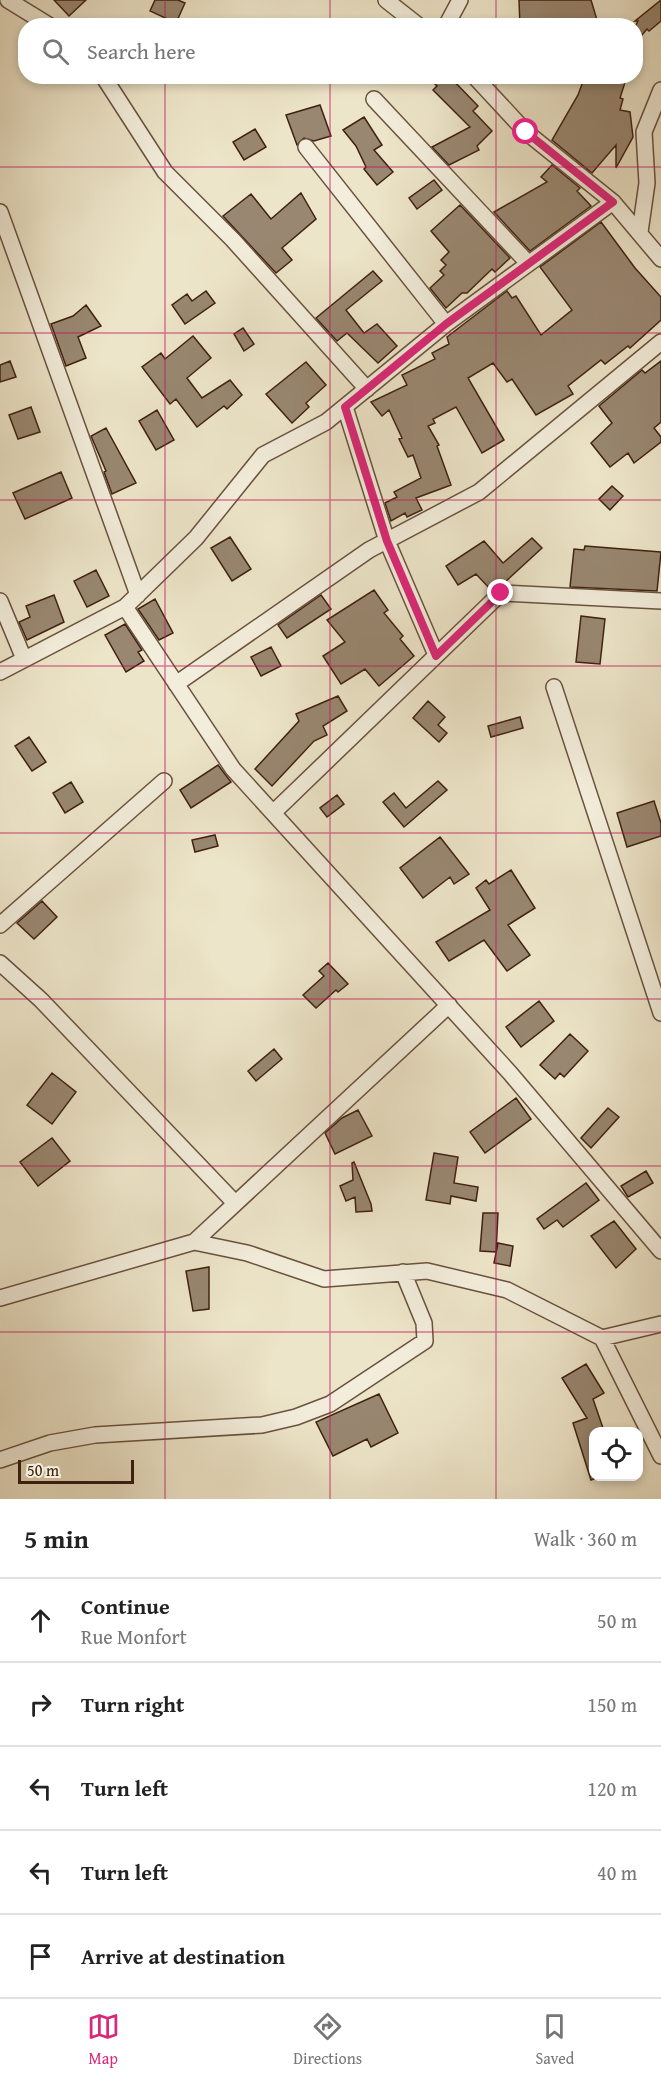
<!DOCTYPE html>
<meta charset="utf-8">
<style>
:root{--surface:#fff;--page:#f2f2f2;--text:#222;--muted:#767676;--line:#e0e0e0;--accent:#db2777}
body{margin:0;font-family:"Gentium Book Plus",serif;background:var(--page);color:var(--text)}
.controls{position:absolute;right:18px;bottom:18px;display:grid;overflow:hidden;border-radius:12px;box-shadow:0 3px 9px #0003}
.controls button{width:54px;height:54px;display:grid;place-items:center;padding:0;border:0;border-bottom:2px solid var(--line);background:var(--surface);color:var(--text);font:30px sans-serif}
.scale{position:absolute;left:18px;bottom:15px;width:116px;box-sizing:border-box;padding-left:6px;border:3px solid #3f2111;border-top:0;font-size:16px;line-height:21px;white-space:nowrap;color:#3f2111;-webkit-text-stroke:4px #f3eedc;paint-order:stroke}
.stop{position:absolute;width:18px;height:18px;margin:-14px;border:4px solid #db2777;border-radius:50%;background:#fff}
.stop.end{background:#db2777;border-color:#fff;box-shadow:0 2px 6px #0008}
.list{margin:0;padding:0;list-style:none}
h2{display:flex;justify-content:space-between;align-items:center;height:78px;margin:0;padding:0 24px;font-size:26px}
h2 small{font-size:20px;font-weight:400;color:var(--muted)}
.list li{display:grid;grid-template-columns:39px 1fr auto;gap:18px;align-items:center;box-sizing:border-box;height:84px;padding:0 24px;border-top:2px solid var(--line)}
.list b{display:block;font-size:22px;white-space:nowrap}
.list p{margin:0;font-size:20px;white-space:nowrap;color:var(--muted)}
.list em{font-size:20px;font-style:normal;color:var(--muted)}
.icon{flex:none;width:33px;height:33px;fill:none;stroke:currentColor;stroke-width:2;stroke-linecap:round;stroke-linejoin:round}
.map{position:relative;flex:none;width:661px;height:1499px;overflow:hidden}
.search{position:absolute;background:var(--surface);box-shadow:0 3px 9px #0003;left:18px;right:18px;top:18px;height:66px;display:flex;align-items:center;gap:15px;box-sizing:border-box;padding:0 21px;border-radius:24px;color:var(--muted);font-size:22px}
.sheet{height:498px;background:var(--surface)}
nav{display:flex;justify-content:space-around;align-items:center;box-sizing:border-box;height:84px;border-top:2px solid var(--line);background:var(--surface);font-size:16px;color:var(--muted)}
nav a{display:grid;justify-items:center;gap:3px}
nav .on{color:var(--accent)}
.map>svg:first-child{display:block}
.building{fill:#998771;stroke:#3f2111;stroke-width:1.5}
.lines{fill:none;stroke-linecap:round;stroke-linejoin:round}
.street-casing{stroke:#6a523f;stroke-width:18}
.street{stroke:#f3eedc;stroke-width:15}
.route{stroke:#db2777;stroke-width:8}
.grid{fill:none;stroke:#c2185b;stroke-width:1.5;stroke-opacity:0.55}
</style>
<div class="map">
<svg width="661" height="1499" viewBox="0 0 661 1499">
<rect width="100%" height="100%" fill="#ede5c9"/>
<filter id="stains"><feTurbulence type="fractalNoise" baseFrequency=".00333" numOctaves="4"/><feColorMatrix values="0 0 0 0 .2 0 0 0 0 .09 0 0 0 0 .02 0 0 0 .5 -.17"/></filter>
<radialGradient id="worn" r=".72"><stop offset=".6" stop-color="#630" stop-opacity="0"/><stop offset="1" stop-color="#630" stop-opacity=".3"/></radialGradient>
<!-- building -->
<path class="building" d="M54,0H86L69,16Z
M155,0H178L185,3L176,23L150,11Z
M519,0H591L597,20L573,26H520Z
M661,0V21L649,31L647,29L636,42V25L638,21H635Z
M427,76H449L478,106L473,111L492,131L477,146L479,150L449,165L432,147L470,127L433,90L437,86Z
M585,76H627L620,98L623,99L620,110L630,112L633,137L616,168V145L592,173L552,140L578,95Z
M320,105L331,136L314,141L304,138L297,145L286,115Z
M364,117L382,145L374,150L393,172L377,185L364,169L366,167L356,146L343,130Z
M255,129L266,147L244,160L233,142Z
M552,165L580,188L577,191L591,206L530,251L494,212L547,182L541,177Z
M434,180L442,190L417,209L409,198Z
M301,193L316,219L282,248L292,260L276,273L223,216L251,194L271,219Z
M460,205L510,258L495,272L492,269L467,293H462L446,308L430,288L444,275L440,271L446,265L441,260L449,252L431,231Z
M601,222L635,268L661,297V320L630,348L628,346L605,364L601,360L568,386L573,394L536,415L512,379L507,382L493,363L468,378L504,440L482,453L456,407L433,419L435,423L428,426L439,445L437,446L451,485L416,498L422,510L407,517L405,513L391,521L385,503L397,497L394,492L421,478L413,455L408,457L399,439L402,438L389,410L382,416L371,402L407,385L402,375L435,359L432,353L449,344L447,337L507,291L512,298L516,296L541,335L572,310L540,267Z
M373,271L382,281L346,310L364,333L377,324L397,346L378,363L347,333L337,341L316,318Z
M206,291L215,303L185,324L172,305L187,294L192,301Z
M86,305L101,326L78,337L86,358L66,366L51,324L73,316Z
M243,328L254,344L244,351L234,334Z
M193,336L211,358L187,378L202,398L230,380L242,395L227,409L224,406L197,427L176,399L170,404L142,367L161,353L165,359Z
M10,361L16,377L0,382V365Z
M661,361V422L654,428L661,437V442L634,463L628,453L610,467L591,443L612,423L599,406L642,370L645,373Z
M306,362L326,385L306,403L309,407L292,423L266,394Z
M31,407L40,432L18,439L9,415Z
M157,410L174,440L156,450L139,421Z
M106,428L136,483L112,494L104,472L106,471L91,436Z
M61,472L72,498L25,519L13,493Z
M612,486L623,496L610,510L599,499Z
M230,537L251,569L232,581L211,548Z
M532,538L542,548L504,583L497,584L491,590L476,574L458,585L446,566L484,541L503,563Z
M585,546L661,552L657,591L570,587L574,549L584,550Z
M96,570L109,596L87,607L74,581Z
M374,590L388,610L384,613L403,636L400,639L414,656L379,686L365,669L341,684L323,656L345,642L327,620Z
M54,595L64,622L27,640L19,622L30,617L26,606Z
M321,595L331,609L287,638L278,625Z
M155,599L173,633L159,640L138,609Z
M581,616L605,619L600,664L576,662Z
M125,624L142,650L138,652L144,661L126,672L105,635Z
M271,647L281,666L261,676L251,657Z
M338,696L347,711L323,726L327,735L314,741L272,786L255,769L299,721L296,714Z
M428,701L445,717L438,725L447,733L439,742L413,718Z
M520,717L523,728L491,737L488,726Z
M29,737L46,762L32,771L15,746Z
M218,765L231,782L191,808L180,790Z
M438,781L447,790L404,827L383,802L394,793L406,808Z
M71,782L83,802L65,813L53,793Z
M337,795L344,804L327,817L320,808Z
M654,801L661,823V836L627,847L617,813Z
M215,835L218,846L195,852L192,840Z
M440,837L469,874L454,884L450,877L423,898L400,868Z
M511,870L535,908L508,925L530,955L507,971L484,940L449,961L436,942L490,910L476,888L486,880L489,884Z
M42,901L57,917L34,939L17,923Z
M328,963L348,984L338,992L336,990L316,1008L303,995L324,976L319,971Z
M539,1001L554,1021L521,1047L506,1027Z
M570,1034L588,1051L564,1077L560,1073L555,1079L540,1065Z
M274,1049L282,1059L256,1081L248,1071Z
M52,1073L76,1092L52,1124L27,1105Z
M516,1098L531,1119L485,1153L470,1132Z
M608,1108L619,1117L591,1148L581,1138Z
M358,1110L372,1136L335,1154L325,1133L342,1118Z
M52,1138L70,1161L38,1186L20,1162Z
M434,1153L458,1157L454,1183L478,1187L476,1201L451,1196L450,1204L426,1200Z
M354,1162L371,1204L372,1211L356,1212L355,1197L346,1201L340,1186L353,1180L352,1163Z
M646,1171L653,1183L628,1197L621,1186Z
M586,1183L599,1200L563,1227L557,1220L544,1229L537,1219Z
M483,1213H498L496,1252L480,1251Z
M614,1221L636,1249L616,1268L591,1236Z
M498,1243L513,1246L510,1266L494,1263Z
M209,1267V1309L193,1311L186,1271Z
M586,1364L604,1393L593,1399L604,1431H594V1479L591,1480L573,1423L587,1418L562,1378Z
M379,1394L398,1433L371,1447L367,1439L333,1456L316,1422Z"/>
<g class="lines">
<defs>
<path id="street" d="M8,0L50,26
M386,0L419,26
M446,26L460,0
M103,76L165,172L233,240L367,389
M474,76L526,132L613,202L661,259
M374,99L528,263
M306,147L446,324
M0,212L138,595
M640,232L647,183L644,132L661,90
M345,407L387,541L436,655
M0,601L24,659
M125,607L233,769L510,1073L661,1251
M0,672L125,607L196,538L263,455L326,422L446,324L613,202
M176,684L369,550L479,492L661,342
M554,687L661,1013
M274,812L501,593L661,601
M0,925L164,781
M0,963L41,1000L235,1203
M194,1242L449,1005
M0,1298L194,1242L247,1253L324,1279L427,1271L507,1290L602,1338L661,1456
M602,1338L661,1324
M0,1460L50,1443L95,1435L262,1425L296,1417L330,1404L425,1341L424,1323L403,1272"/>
</defs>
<!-- street casing -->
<use href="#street" class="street-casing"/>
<!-- street -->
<use href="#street" class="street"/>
</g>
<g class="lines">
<!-- route -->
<path class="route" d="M501,593L436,656L387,541L345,407L446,324L613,202L526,132"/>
</g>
<!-- grid -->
<path class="grid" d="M165,0V26M330,0V26M496,0V26M165,76V1499M330,76V1499M496,76V1499M0,167H661M0,333H661M0,500H661M0,666H661M0,833H661M0,999H661M0,1166H661M0,1332H661"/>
<rect width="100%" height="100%" filter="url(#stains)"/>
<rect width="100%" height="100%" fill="url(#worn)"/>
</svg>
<div class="controls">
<button><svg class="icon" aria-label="locate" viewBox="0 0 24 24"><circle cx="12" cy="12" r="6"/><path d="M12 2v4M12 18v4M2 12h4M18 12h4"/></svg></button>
</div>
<div class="scale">50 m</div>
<div class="stop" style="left:526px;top:132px"></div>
<div class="stop end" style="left:501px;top:593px"></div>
<div class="search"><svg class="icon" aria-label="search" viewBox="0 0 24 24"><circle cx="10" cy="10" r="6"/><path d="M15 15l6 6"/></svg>Search here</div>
</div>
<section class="sheet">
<h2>5 min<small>Walk · 360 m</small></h2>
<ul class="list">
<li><svg class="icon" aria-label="ahead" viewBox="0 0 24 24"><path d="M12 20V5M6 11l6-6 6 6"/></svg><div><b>Continue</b><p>Rue Monfort</p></div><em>50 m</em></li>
<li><svg class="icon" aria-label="right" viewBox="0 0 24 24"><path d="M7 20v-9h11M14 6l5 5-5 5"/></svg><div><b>Turn right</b></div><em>150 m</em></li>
<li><svg class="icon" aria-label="left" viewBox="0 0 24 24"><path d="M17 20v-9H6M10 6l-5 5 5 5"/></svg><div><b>Turn left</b></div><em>120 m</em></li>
<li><svg class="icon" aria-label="left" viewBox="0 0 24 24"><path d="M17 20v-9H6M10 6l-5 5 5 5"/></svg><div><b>Turn left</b></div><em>40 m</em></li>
<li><svg class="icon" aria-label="arrive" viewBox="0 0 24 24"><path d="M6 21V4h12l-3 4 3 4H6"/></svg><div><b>Arrive at destination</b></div></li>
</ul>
</section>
<nav>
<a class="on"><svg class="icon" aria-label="map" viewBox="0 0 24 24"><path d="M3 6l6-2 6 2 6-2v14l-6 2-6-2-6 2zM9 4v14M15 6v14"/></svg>Map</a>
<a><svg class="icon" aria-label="directions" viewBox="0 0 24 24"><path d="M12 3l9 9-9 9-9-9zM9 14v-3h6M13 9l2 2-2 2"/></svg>Directions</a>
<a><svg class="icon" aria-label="saved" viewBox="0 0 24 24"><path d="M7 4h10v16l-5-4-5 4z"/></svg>Saved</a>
</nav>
